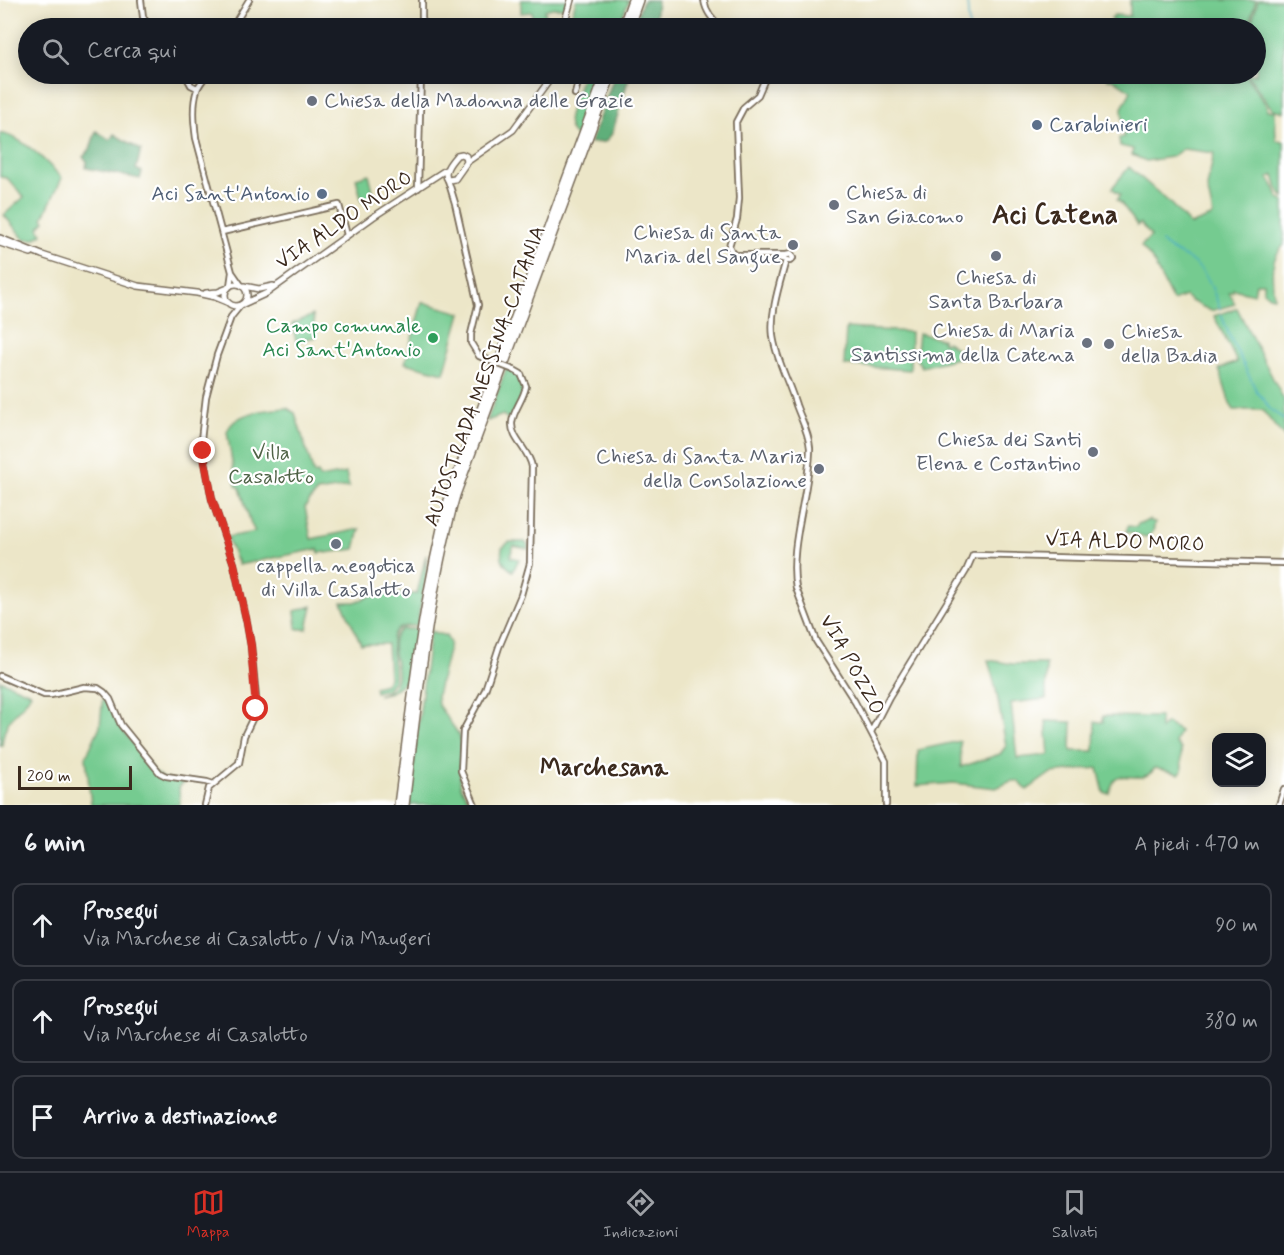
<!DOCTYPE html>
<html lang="it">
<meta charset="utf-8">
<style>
:root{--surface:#171b24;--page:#242831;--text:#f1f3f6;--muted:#9ea1a6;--line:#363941;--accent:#d93025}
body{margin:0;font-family:Mynerve,sans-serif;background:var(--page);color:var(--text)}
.controls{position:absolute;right:18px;bottom:18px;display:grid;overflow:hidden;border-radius:12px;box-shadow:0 3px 15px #0003}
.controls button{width:54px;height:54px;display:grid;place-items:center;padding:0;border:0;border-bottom:2px solid var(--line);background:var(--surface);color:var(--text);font:30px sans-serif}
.scale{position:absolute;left:18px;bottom:15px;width:114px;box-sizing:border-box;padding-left:6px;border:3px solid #3b2a1e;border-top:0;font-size:16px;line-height:21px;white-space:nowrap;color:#3b2a1e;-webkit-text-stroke:4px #fff;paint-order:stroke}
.stop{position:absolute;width:18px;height:18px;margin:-14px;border:4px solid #d93025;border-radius:50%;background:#fff}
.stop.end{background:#d93025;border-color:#fff;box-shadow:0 2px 6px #0008}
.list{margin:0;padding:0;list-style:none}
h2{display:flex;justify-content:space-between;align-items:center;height:78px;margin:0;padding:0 24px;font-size:26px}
h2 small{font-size:20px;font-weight:400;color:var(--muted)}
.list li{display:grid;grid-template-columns:39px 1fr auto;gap:18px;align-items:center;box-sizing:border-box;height:84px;margin:0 12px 12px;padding:0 12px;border:2px solid var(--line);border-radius:12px}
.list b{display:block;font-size:22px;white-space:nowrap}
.list p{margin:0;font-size:20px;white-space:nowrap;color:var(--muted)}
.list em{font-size:20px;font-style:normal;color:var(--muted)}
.icon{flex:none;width:33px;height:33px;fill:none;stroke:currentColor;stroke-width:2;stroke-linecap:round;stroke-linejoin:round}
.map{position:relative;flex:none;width:1284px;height:805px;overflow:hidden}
.search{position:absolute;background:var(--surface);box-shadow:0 3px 15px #0003;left:18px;right:18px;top:18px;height:66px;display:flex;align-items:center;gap:15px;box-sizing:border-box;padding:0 21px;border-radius:33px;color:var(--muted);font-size:22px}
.sheet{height:366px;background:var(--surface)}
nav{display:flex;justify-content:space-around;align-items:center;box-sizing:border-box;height:84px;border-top:2px solid var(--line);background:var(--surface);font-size:16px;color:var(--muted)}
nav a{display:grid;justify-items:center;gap:3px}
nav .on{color:var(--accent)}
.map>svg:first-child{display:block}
.green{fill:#74cb90;stroke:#587a57;stroke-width:1.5}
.forest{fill:#5faf7a;stroke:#4d6c4c;stroke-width:1.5}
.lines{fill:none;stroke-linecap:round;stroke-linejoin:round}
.stream{stroke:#45acc5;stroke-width:1.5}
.minor-casing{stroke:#796c5a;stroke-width:8}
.major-casing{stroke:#796c5a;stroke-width:8}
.highway-casing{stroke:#796c5a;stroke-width:10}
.minor{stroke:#fff;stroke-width:4.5}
.major{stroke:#fff;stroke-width:5}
.highway{stroke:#fff;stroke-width:7}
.minor-bridge-casing{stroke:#796c5a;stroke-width:8;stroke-linecap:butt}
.minor-bridge{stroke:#fff;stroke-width:4.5}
.route{stroke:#d93025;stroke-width:8}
.worship-dot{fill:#6b7280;stroke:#fff;stroke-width:2}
.service-dot{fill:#5c6f8a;stroke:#fff;stroke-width:2}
.leisure-dot{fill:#2e9e5b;stroke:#fff;stroke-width:2}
.labels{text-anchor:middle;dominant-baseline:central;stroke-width:4.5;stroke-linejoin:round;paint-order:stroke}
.worship-label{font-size:21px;fill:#5b616d;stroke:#fff;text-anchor:end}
.service-label{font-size:21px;fill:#4e5e75;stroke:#fff;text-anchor:start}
.street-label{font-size:21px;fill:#3b2a1e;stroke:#fff}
.leisure-label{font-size:21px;fill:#27864d;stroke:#fff;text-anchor:end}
.park-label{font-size:21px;fill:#4f6246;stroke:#fff}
.quarter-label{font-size:24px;font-weight:bold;fill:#3b2a1e;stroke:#fff}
.district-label{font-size:27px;font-weight:bold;fill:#3b2a1e;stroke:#fff}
</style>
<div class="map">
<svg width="1284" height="805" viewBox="0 0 1284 805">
<rect width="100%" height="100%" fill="#fff"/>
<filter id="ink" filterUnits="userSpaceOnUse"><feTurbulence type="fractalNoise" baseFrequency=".0167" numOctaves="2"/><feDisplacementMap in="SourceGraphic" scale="12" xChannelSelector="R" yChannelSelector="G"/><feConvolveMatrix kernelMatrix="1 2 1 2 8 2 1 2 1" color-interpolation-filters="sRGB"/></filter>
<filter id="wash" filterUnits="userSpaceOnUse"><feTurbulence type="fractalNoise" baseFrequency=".008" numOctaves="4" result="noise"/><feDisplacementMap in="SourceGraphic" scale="24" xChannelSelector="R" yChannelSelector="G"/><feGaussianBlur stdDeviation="1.35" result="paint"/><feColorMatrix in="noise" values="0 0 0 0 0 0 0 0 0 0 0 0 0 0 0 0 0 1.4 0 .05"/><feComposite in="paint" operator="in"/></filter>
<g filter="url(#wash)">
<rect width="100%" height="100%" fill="#ece6c8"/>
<!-- green -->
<path class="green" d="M521,0H567L564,8H552L545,10L546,19L533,24L532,12L521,13Z
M576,0H629L618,28H568Z
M1130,0H1256L1248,28H1116L1118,26L1111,19L1114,15L1130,16Z
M1258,0H1284V112L1273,109L1269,105L1247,74H1256V28H1250Z
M581,74H601L577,137C555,123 582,94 581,74Z
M1106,74H1245L1267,106V110L1275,111L1276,140L1284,141V198L1278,190L1274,175L1268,178L1273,184L1278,197L1284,202V245C1269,259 1272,278 1274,297L1269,296L1263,291V283H1256L1254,294L1233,289V292H1229L1235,304L1211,311L1191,301L1185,296L1173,301L1156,268L1157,266L1141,246L1151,236L1140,223L1137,226C1134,220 1121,202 1117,200L1120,195L1112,188L1129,167L1170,203L1190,225L1211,217L1213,215L1207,187L1214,153L1183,149L1171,157L1146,161L1132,155L1133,149L1120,146L1119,138L1124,137L1122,108L1131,91L1113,79H1108Z
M0,133C25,138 45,161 62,178L43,218L45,221L39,227L42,234L34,239H24L4,215L24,197L7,178L0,177Z
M369,174L375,199L362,202L356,178Z
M422,302L461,313L444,373L405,363Z
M1237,308L1284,400V437L1262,410H1234L1230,404L1219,369L1237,362L1214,316Z
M313,315L316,337L296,341L292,324Z
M846,328L911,332L910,370L844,365Z
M919,333L942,339L943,343L947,342L956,348L961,357L922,367L916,359Z
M506,369C536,381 520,399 510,421L503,415L487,421Z
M287,408L295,413L314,474L318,473L319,478L346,473L349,487L317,492L305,507L311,539L360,529L355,549L326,553V552L319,553L318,549L238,565V560H236L227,537L255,532L251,524L240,488L236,485L227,432C234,411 268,410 287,408Z
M1150,519V521L1155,522L1153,532L1146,537L1126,532L1128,526L1136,527L1139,523H1143Z
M509,542H525L528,545V549L513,546L510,557L519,559L513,571C504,566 500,558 502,548Z
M426,555V576L417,626C377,623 397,656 394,680L387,689L375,692L374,687L385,684L389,678L387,644H361L342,602H355L376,594H417Z
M312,606L307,629H297L295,611Z
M402,629H417L411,677L391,692L378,695C420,683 376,645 402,629Z
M430,631L446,636L450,643L437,695L438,705L460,736V781L461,787L472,805H408Z
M988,660L1013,664H1046V699L1011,703L1017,758L1049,755L1046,721L1072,722L1071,751H1094L1095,722H1103V716L1160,717V729L1166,723L1180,731L1175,742L1181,749L1182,771L1179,774L1155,768C1143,786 1125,770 1115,780C1112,783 1111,789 1109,793H1104L1098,768L1051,773L1027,790L1018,781H1011L996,788L953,783L917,786L918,750L960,741L961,767L1000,754L1006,746L996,689Z
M0,680L31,693C18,716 4,716 2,746H0Z
M103,695L108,702L117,723L153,770L163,778L185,782L179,786L180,805H91L86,757L100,726Z"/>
<!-- forest -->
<path class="forest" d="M643,0H657L655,22L651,28H632Z
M615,74H630L612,134L605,142L590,143Z
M96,131L110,140L114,134L141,150L136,169L142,172L140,179L86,168L87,161L83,157L90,149Z"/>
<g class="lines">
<!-- stream -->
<path class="stream" d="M967,0L969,28
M1161,242C1172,253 1178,252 1190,260C1208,272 1213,290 1220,309
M1221,314L1230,337L1258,394C1268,401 1265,405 1271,410C1276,414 1280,415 1284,420"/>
</g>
</g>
<g filter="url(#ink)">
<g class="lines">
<defs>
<path id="minor" d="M141,0L143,17L150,28
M704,0C706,13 713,21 723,28
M232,28L249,0
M422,28V0
M185,74L191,85L197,88
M207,74C204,79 199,84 197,90C192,105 194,123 196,138L232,272L241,285
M767,74L758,95L744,107L736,122L739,198L737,219L729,246L732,252L736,255H787
M575,94L580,74
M448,180L455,203L478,305L471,334V343L479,356L488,360
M418,188L421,74
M222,232L339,205L347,235
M786,255L791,254L793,258L790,261L786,260
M772,256L786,260C780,283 770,311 773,336C776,359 789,382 796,405C801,419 809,433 810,448C810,491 788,547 796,588L816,641L855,702L886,761V805
M230,286L232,272
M0,676L44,695H51L84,687L98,688L104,692L110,699L121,725L160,773L166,776L207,782L213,784
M871,732L889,697L966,571L973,555L1284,563
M205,805L209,788L239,763L244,736L257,709L251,646L247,623L234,564L212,499L201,440L206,397L217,355L231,317L240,306
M475,805L461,771L463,731L485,690L499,647L521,595L530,563L532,467C530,451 511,439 512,423C513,410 524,399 526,386L521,374L514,370
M1279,805L1284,789"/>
<path id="major" d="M563,28L571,0
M462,154L466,156L467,162L455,179L448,180C442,172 451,162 457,155Z
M467,162L513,130L554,74
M0,238L42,255L138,286L197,293L215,297L227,302
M0,243L31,253
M225 295a11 11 0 1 1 22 0a11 11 0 1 1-22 0Z
M244,286L259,289L273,286
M206,293L218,292L228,288
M241,305L267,293L373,217L447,169"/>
<path id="highway" d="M622,28L632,0
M629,28L639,0
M398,805C412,699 422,596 450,493L605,74
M405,805C418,701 428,596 456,495L612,74"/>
</defs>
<!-- minor casing -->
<use href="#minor" class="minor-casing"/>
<!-- major casing -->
<use href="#major" class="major-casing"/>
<!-- highway casing -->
<use href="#highway" class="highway-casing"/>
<!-- minor -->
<use href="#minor" class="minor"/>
<!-- major -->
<use href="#major" class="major"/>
<!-- highway -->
<use href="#highway" class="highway"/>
<defs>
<path id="minor-bridge" d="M488,360L514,370"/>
</defs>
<!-- minor-bridge casing -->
<use href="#minor-bridge" class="minor-bridge-casing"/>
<!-- minor-bridge -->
<use href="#minor-bridge" class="minor-bridge"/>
</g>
</g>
<g class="lines" filter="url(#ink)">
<!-- route -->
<path class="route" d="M203,451L212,499L234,564L247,623L251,646L256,709"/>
</g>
<!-- markers -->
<g class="worship-dot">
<circle cx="312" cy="101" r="6"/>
<circle cx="834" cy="205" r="6"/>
<circle cx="793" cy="245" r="6"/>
<circle cx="996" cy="256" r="6"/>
<circle cx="1087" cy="343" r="6"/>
<circle cx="1109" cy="344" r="6"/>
<circle cx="1093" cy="452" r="6"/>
<circle cx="819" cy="469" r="6"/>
<circle cx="336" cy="544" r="6"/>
</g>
<g class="service-dot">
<circle cx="1037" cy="125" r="6"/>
<circle cx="322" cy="194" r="6"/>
</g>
<circle class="leisure-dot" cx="433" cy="338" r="6"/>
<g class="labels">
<!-- worship labels -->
<g class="worship-label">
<text x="324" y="101" text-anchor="start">Chiesa della Madonna delle Grazie</text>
<text x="846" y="193" text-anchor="start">Chiesa di<tspan x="846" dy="24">San Giacomo</tspan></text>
<text x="781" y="233">Chiesa di Santa<tspan x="781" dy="24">Maria del Sangue</tspan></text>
<text x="996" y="278" text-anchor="middle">Chiesa di<tspan x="996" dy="24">Santa Barbara</tspan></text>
<text x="1075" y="331">Chiesa di Maria<tspan x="1075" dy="24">Santissima della Catena</tspan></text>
<text x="1121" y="332" text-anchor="start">Chiesa<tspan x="1121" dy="24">della Badia</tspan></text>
<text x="1081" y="440">Chiesa dei Santi<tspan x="1081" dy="24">Elena e Costantino</tspan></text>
<text x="807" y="457">Chiesa di Santa Maria<tspan x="807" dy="24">della Consolazione</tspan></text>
<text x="336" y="566" text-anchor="middle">cappella neogotica<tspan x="336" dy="24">di Villa Casalotto</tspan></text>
</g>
<!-- service labels -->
<g class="service-label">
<text x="1049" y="125">Carabinieri</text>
<text x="310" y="194" text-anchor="end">Aci Sant'Antonio</text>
</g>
<!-- street labels -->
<g class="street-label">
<text transform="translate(344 220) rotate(-34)">VIA ALDO MORO</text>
<text transform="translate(485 376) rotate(-70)">AUTOSTRADA MESSINA-CATANIA</text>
<text transform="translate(1125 542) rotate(2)">VIA ALDO MORO</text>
<text transform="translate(852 665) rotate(61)">VIA POZZO</text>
</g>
<!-- leisure labels -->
<g class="leisure-label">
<text x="421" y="326">Campo comunale<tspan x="421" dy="24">Aci Sant'Antonio</tspan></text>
</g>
<!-- park labels -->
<g class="park-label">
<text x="271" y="453">Villa<tspan x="271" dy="24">Casalotto</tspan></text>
</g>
<!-- quarter labels -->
<g class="quarter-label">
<text x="604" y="768">Marchesana</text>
</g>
<!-- district labels -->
<g class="district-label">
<text x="1055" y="215">Aci Catena</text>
</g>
</g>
</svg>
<div class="controls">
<button><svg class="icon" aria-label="layers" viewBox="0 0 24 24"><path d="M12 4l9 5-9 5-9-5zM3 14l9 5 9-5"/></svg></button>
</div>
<div class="scale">200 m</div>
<div class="stop" style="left:256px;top:709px"></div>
<div class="stop end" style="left:203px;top:451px"></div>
<div class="search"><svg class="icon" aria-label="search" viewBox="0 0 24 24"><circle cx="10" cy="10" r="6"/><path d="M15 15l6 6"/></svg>Cerca qui</div>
</div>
<section class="sheet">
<h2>6 min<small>A piedi · 470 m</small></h2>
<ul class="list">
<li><svg class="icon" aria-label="ahead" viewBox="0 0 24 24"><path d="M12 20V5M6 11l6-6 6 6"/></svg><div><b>Prosegui</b><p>Via Marchese di Casalotto / Via Maugeri</p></div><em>90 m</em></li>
<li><svg class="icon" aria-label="ahead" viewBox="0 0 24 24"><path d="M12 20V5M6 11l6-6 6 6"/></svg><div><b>Prosegui</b><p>Via Marchese di Casalotto</p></div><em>380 m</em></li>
<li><svg class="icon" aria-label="arrive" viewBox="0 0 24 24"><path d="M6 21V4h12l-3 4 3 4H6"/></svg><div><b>Arrivo a destinazione</b></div></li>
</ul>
</section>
<nav>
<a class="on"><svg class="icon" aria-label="map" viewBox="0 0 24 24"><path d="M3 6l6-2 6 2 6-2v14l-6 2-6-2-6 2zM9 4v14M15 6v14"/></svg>Mappa</a>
<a><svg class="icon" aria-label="directions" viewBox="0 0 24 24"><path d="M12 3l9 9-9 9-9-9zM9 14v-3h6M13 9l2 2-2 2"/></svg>Indicazioni</a>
<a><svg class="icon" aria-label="saved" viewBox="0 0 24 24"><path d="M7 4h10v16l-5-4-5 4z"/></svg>Salvati</a>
</nav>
